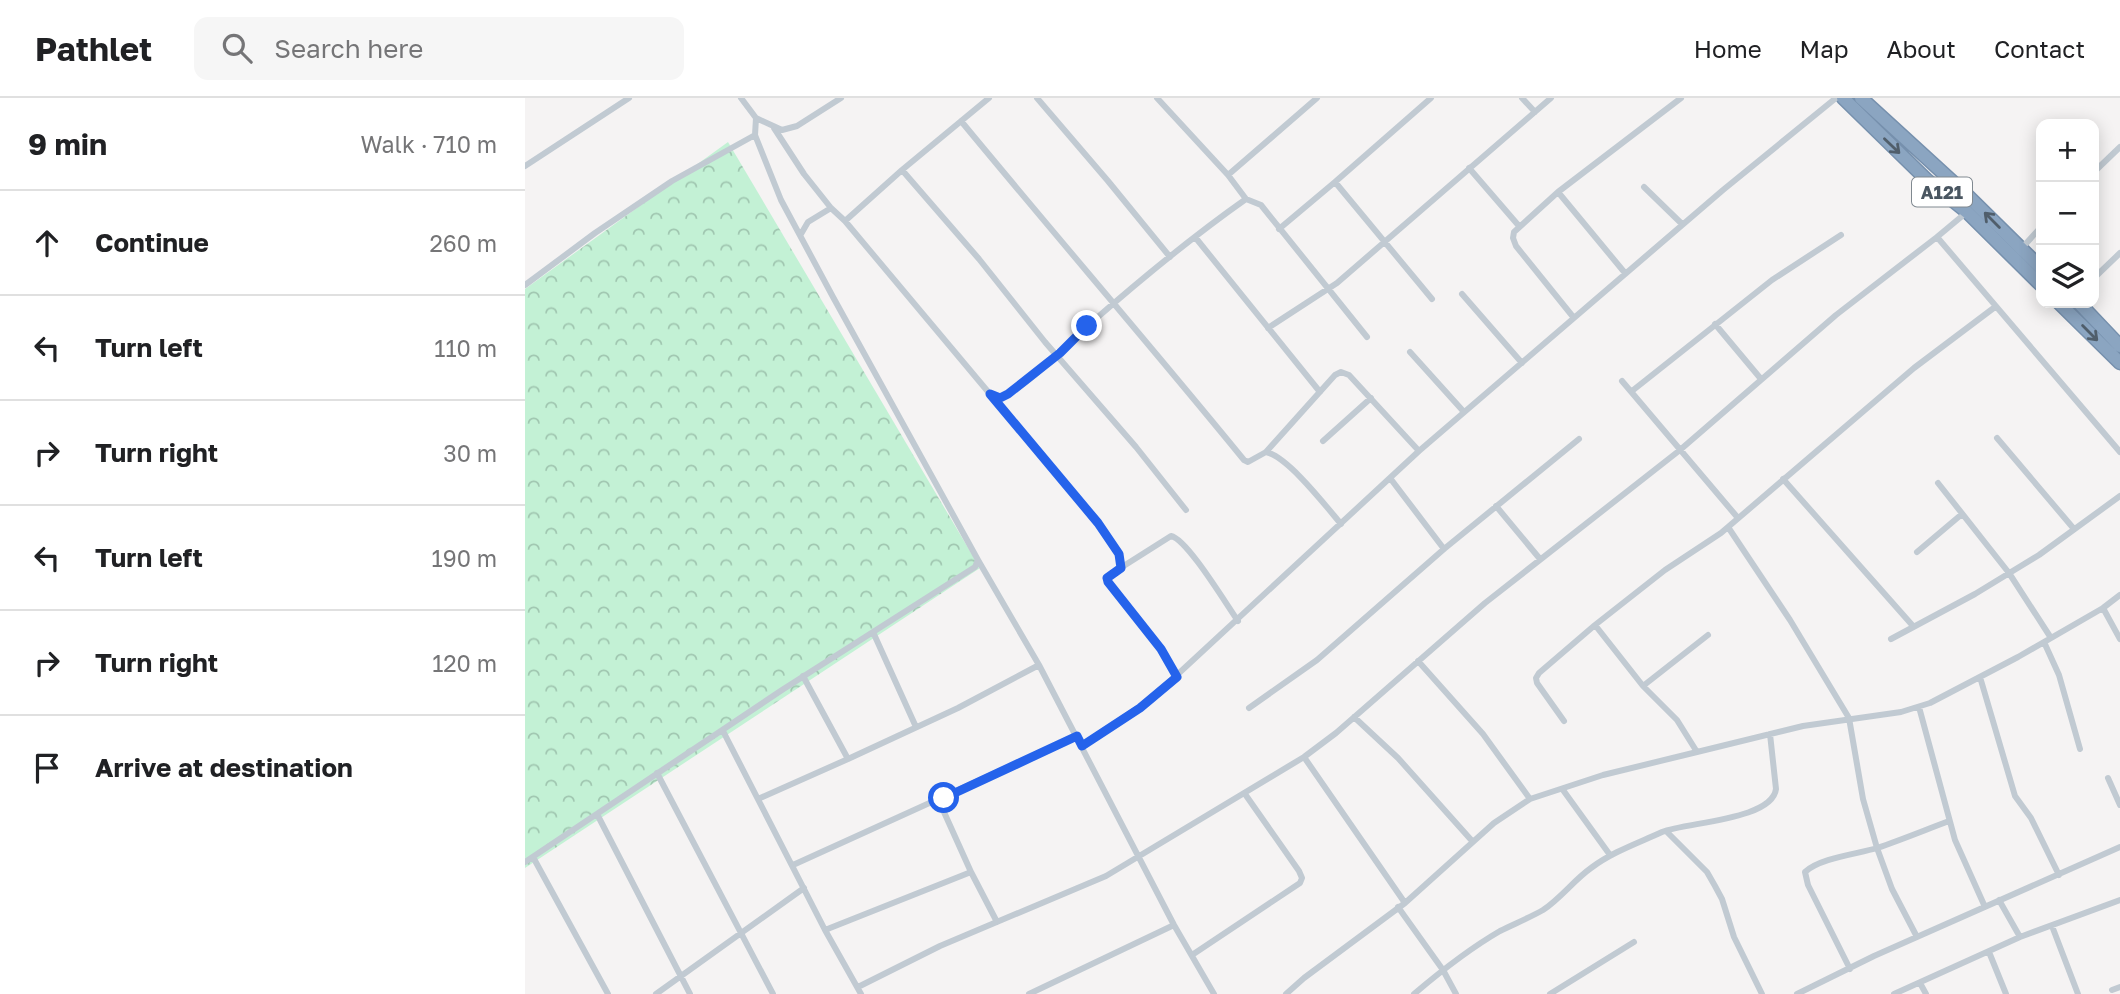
<!DOCTYPE html>
<meta charset="utf-8">
<style>
:root{--surface:#fff;--page:#f6f6f6;--text:#202124;--muted:#757577;--line:#e0e0e0}
body{margin:0;font-family:"Golos Text",sans-serif;background:var(--page);color:var(--text)}
.controls{position:absolute;right:21px;top:21px;display:grid;overflow:hidden;border-radius:14px;box-shadow:0 4px 18px #0003}
.controls button{width:63px;height:63px;display:grid;place-items:center;padding:0;border:0;border-bottom:2px solid var(--line);background:var(--surface);color:var(--text);font:35px sans-serif}
.stop{position:absolute;width:21px;height:21px;margin:-16px;border:5px solid #2563eb;border-radius:50%;background:#fff}
.stop.end{background:#2563eb;border-color:#fff;box-shadow:0 2px 7px #0008}
.list{margin:0;padding:0;list-style:none}
h2{display:flex;justify-content:space-between;align-items:center;height:91px;margin:0;padding:0 28px;font-size:30px}
h2 small{font-size:23px;font-weight:400;color:var(--muted)}
.list li{display:grid;grid-template-columns:46px 1fr auto;gap:21px;align-items:center;box-sizing:border-box;height:105px;padding:0 28px;border-top:2px solid var(--line)}
.list b{display:block;font-size:26px;white-space:nowrap}
.list em{font-size:23px;font-style:normal;color:var(--muted)}
.icon{flex:none;width:38px;height:38px;fill:none;stroke:currentColor;stroke-width:2;stroke-linecap:round;stroke-linejoin:round}
.map{position:relative;flex:none;width:1595px;height:896px;overflow:hidden}
header{display:flex;align-items:center;gap:42px;box-sizing:border-box;height:98px;padding:0 35px;background:var(--surface);border-bottom:2px solid var(--line)}
header strong{font-size:33px}
nav{display:flex;gap:38px;margin-inline-start:auto;font-size:24px}
.search{width:490px;height:63px;background:var(--page);display:flex;align-items:center;gap:18px;box-sizing:border-box;padding:0 24px;border-radius:14px;color:var(--muted);font-size:26px}
main{display:flex}
aside{flex:1;background:var(--surface)}
.map>svg:first-child{display:block}
.forest{fill:url(#forest-crowns)}
.lines{fill:none;stroke-linecap:round;stroke-linejoin:round}
.highway-casing{stroke:#7690ad;stroke-width:15}
.street{stroke:#c1cad2;stroke-width:6}
.highway{stroke:#8ba5c1;stroke-width:12}
.oneway{stroke:#505e6b}
.route{stroke:#2563eb;stroke-width:9}
.labels{text-anchor:middle;dominant-baseline:central;stroke-width:7;stroke-linejoin:round;paint-order:stroke}
.shield{fill:#fff;stroke:#808990;stroke-width:2}
.shield-label{font-size:18px;font-weight:bold;fill:#4a5661}
</style>
<header>
<strong>Pathlet</strong>
<div class="search"><svg class="icon" aria-label="search" viewBox="0 0 24 24"><circle cx="10" cy="10" r="6"/><path d="M15 15l6 6"/></svg>Search here</div>
<nav><a>Home</a><a>Map</a><a>About</a><a>Contact</a></nav>
</header>
<main>
<aside>
<h2>9 min<small>Walk · 710 m</small></h2>
<ul class="list">
<li><svg class="icon" aria-label="ahead" viewBox="0 0 24 24"><path d="M12 20V5M6 11l6-6 6 6"/></svg><div><b>Continue</b></div><em>260 m</em></li>
<li><svg class="icon" aria-label="left" viewBox="0 0 24 24"><path d="M17 20v-9H6M10 6l-5 5 5 5"/></svg><div><b>Turn left</b></div><em>110 m</em></li>
<li><svg class="icon" aria-label="right" viewBox="0 0 24 24"><path d="M7 20v-9h11M14 6l5 5-5 5"/></svg><div><b>Turn right</b></div><em>30 m</em></li>
<li><svg class="icon" aria-label="left" viewBox="0 0 24 24"><path d="M17 20v-9H6M10 6l-5 5 5 5"/></svg><div><b>Turn left</b></div><em>190 m</em></li>
<li><svg class="icon" aria-label="right" viewBox="0 0 24 24"><path d="M7 20v-9h11M14 6l5 5-5 5"/></svg><div><b>Turn right</b></div><em>120 m</em></li>
<li><svg class="icon" aria-label="arrive" viewBox="0 0 24 24"><path d="M6 21V4h12l-3 4 3 4H6"/></svg><div><b>Arrive at destination</b></div></li>
</ul>
</aside>
<div class="map">
<svg width="1595" height="896" viewBox="0 0 1595 896">
<defs>
<pattern id="forest-crowns" width="20" height="18" patternUnits="userSpaceOnUse" patternTransform="scale(1.75)"><rect width="20" height="18" fill="#c3f1d5"/><path d="M2 6a3 3 0 1 1 6 0M12 15a3 3 0 1 1 6 0" fill="none" stroke="#a0c6b0"/></pattern>
</defs>
<rect width="100%" height="100%" fill="#f5f3f3"/>
<!-- forest -->
<path class="forest" d="M203,44L455,470L0,770V191Z"/>
<g class="lines">
<defs>
<path id="highway" d="M1318,0L1402,82L1442,114L1516,187
M1336,0L1440,95L1516,170
M1534,205L1595,265
M1554,205L1595,248"/>
</defs>
<!-- highway casing -->
<use href="#highway" class="highway-casing"/>
<!-- street -->
<path class="street" d="M216,0L231,20
M512,0L583,83L645,159
M632,0L703,77L721,101L736,107L842,239
M906,0L810,84L907,201
M997,0L1010,14
M436,23C530,137 626,248 719,362L723,364L741,354L810,277L816,274L824,277L894,353
M249,30L279,76L306,110L320,123L573,425L594,456L596,470
M0,68L104,0
M944,70L994,128
M377,72L454,161L520,244L611,349L661,412
M1569,74L1595,49
M703,77L792,0
M1119,89L1157,126
M1033,94L1100,175
M1442,114L1412,139L1595,354
M320,123L377,72L464,0
M754,131L810,84
M276,136L283,124L306,110
M670,139L795,294
M1496,151L1516,129
M1569,180L1595,155
M0,187L70,135L147,83L230,37
M937,196L997,265
M1049,220L991,148L988,140L989,134L1033,94L1156,0
M1190,226L1236,281
M743,230L812,185L1026,0
M885,254L939,314
M1097,283L1213,420
M1107,293L1247,182L1316,137
M466,296L475,300C510,283 537,250 566,225C615,182 667,139 721,101
M1472,340L1549,431
M798,343L846,300
M741,354C763,359 800,407 816,426
M865,380L919,451
M1258,381L1388,528
M1413,385L1484,475L1526,540
M971,408L1015,461
M1203,429L1265,522L1324,620L1338,701L1352,750L1367,791L1392,839
M1392,454L1437,416
M453,462L514,567L649,827L689,896
M1578,510L1595,541
M1070,527L1118,588L1152,622L1172,654
M348,534L391,629
M1366,541L1450,496L1514,457L1595,398
M1519,544L1534,577L1555,651
M893,563L958,636L1005,701
M278,578L323,661L433,610L514,567
M652,579L636,551L583,483L582,480L586,476L646,438C662,441 701,506 713,523
M1455,579L1490,698L1506,720L1534,777
M1118,588L1183,537
M1394,609L1430,742L1460,809
M724,610L792,562L919,451L1054,341
M829,619L873,660L948,744
M1039,623L1012,585L1011,580L1014,575L1070,527L1140,472L1196,435L1389,270L1470,209
M198,633L300,832L336,896
M557,648L626,601L894,353L1198,92L1311,0
M779,659L880,805
M132,675L248,896
M1583,680L1595,707
M1038,692L1085,757
M233,701L323,661
M72,716L165,896
M1141,733L1182,774L1190,788L1197,801L1209,839L1237,896
M8,759L83,896
M0,764L257,592L450,469L453,462L308,199L256,102L230,37L231,20L257,32L272,28L316,0
M268,767L552,638
M446,774L472,824
M1474,802L1495,839
M873,809L918,872L931,896
M1527,828L1553,896
M300,832L446,774L414,703
M1464,854L1481,896
M667,857L775,785L777,780L774,773L720,696
M1325,871L1283,787L1280,774C1295,760 1332,756 1352,750C1376,742 1400,732 1424,723
M1395,885L1401,896
M333,889L415,848L581,778L779,659L811,635L960,505L1155,352L1311,217L1412,139
M1587,892L1595,889
M131,896L279,790
M504,896L649,827
M761,896L779,880L880,805L969,725L1005,701L1078,677L1172,654L1278,628L1376,614L1405,605L1493,559L1578,510L1595,497
M889,896C916,873 944,851 975,833C989,826 1004,820 1018,812C1035,801 1049,782 1066,770C1087,754 1113,745 1137,734C1162,724 1247,722 1251,691L1245,636
M1025,896L1109,844
M1272,896L1349,858L1595,749
M1369,896L1495,839L1595,802"/>
<!-- highway -->
<use href="#highway" class="highway"/>
</g>
<!-- one-way arrows -->
<defs><path id="oneway-shaft" d="M-6 0H5M1.5-3L5.5 0L1.5 3" fill="none" stroke-width="1.6" stroke-linecap="round" stroke-linejoin="round" transform="scale(1.75)"/></defs>
<g class="oneway">
<use href="#oneway-shaft" transform="translate(1367 48) rotate(44)"/>
<use href="#oneway-shaft" transform="translate(1467 122) rotate(-135)"/>
<use href="#oneway-shaft" transform="translate(1565 235) rotate(45)"/>
</g>
<g class="lines">
<!-- route -->
<path class="route" d="M419,700L552,638L557,648L615,610L652,579L636,551L583,484L582,480L596,470L594,456L573,425L465,296L475,300L483,296L535,255L562,228"/>
</g>
<g class="labels">
<!-- shield labels -->
<rect class="shield" x="1387" y="79.5" width="60" height="29" rx="5"/>
<g class="shield-label">
<text x="1417" y="94">A121</text>
</g>
</g>
</svg>
<div class="controls">
<button>+</button>
<button>−</button>
<button><svg class="icon" aria-label="layers" viewBox="0 0 24 24"><path d="M12 4l9 5-9 5-9-5zM3 14l9 5 9-5"/></svg></button>
</div>
<div class="stop" style="left:419px;top:700px"></div>
<div class="stop end" style="left:562px;top:228px"></div>
</div>
</main>
